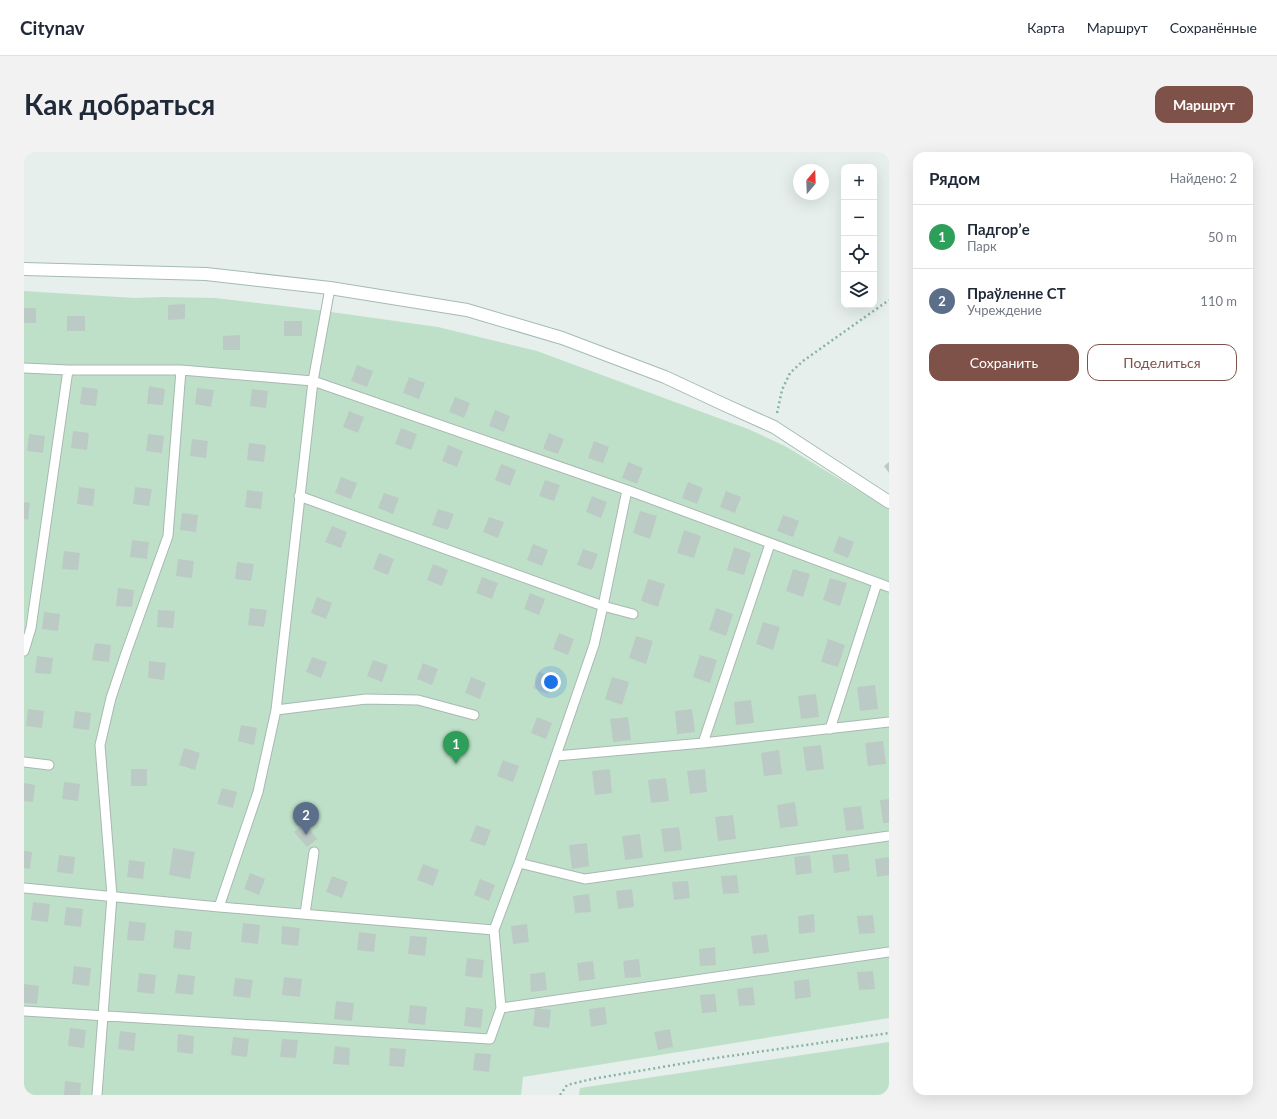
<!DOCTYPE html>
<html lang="ru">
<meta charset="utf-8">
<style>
:root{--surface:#fff;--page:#f2f2f3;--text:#1f2937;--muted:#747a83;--line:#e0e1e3;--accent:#7f5249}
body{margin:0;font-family:Lato,sans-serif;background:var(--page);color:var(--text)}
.controls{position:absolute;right:12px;top:12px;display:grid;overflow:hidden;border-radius:8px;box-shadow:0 4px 16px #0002}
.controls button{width:36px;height:36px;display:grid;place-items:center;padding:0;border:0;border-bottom:1px solid var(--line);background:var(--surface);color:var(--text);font:20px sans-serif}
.compass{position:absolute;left:769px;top:12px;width:36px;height:36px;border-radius:50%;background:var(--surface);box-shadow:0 4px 16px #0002;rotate:19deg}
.you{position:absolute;left:527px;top:530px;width:14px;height:14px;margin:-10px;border:3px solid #fff;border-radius:50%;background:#1a73e8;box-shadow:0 0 0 6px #1a73e833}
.badge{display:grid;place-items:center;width:26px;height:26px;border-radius:50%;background:var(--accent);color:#fff;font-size:13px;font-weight:700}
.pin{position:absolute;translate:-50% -33px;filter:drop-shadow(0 1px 2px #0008)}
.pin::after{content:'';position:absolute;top:21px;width:14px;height:12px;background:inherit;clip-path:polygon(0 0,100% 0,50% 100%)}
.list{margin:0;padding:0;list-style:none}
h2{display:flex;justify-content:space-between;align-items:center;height:52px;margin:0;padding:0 16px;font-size:17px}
h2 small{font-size:13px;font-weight:400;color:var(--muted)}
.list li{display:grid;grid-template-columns:26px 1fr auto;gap:12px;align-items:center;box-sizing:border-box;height:64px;padding:0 16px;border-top:1px solid var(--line)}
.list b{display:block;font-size:15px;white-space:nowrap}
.list p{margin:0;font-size:13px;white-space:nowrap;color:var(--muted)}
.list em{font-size:13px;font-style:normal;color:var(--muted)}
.actions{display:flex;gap:8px;padding:12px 16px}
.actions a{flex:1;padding:9px 0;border:1px solid var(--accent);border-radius:12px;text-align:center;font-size:14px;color:var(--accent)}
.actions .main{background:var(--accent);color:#fff}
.icon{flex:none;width:22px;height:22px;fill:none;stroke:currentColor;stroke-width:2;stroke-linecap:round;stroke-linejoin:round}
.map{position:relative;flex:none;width:865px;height:943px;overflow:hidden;border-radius:12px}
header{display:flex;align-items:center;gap:24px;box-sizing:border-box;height:56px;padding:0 20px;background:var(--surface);border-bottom:1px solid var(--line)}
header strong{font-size:19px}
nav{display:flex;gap:22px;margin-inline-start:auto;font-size:14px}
.intro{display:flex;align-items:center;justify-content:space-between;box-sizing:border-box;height:96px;padding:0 24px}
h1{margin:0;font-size:28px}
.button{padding:10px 18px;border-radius:12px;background:var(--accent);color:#fff;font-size:14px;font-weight:700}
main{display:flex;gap:24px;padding:0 24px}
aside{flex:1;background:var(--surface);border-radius:12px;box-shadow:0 4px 16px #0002}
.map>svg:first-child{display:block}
.green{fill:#bfe0c8}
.building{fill:#bbcac4}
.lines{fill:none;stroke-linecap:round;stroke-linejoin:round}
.lane-casing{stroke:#a8b8b2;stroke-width:11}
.secondary-casing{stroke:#a4bbb3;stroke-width:14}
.path{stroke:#86b3a5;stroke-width:2.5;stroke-dasharray:2 3;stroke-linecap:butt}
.lane{stroke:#fff;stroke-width:9}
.secondary{stroke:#fff;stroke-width:12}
</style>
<header>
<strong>Citynav</strong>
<nav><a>Карта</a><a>Маршрут</a><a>Сохранённые</a></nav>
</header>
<div class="intro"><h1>Как добраться</h1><a class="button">Маршрут</a></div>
<main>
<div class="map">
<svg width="865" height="943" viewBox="0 0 865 943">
<rect width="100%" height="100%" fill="#e6efeb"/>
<!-- green -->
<path class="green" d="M0,139L111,146L141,145L191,146L293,158L414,175L513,199L724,277L761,294L865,357V866L499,925L497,943H0Z
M865,890V943H555L556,936Z"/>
<!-- building -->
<path class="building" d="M161,152V167L144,168V153Z
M0,156H12V171H0Z
M43,164H61V179H43Z
M260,169H278V184H260Z
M216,183V198H199V184Z
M333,213L349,219L343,235L327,229Z
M385,225L401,231L395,247L379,241Z
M125,234L141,237L139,253L123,252Z
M58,235L74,237L72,254L56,252Z
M173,236L190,238L187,255L171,252Z
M228,237L244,239L242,256L226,254Z
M431,245L446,251L440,266L425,260Z
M471,258L486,264L480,280L465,274Z
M325,259L340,265L334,281L319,275Z
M377,276L393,282L387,298L371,292Z
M49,279L65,281L63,298L47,296Z
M525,281L540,287L534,302L519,297Z
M5,282L21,284L19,301L3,299Z
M124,282L140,284L138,301L122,299Z
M168,287L184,289L182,306L166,304Z
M570,289L585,295L579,311L564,306Z
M225,291L242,293L240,310L223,308Z
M424,293L439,299L433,315L418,309Z
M604,310L619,316L613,332L598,326Z
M865,310V321L860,314Z
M477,312L492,318L486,334L471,328Z
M317,325L333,331L327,347L311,341Z
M521,328L536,333L530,349L515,344Z
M664,330L679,336L673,352L658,346Z
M55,335L71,337L69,354L53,352Z
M111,335L128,337L125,354L109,352Z
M223,338L239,340L237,357L221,355Z
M702,339L717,345L711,361L696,355Z
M360,341L375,346L369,362L354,356Z
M568,344L583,350L577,366L562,360Z
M0,350L6,351L4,368L0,367Z
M414,357L430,362L424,378L408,373Z
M616,359L633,364L626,387L609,381Z
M158,361L174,363L172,380L156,378Z
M759,363L775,369L769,385L753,379Z
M465,365L480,370L474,386L459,380Z
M308,374L323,380L317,396L301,390Z
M660,378L677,384L670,406L653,401Z
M815,384L830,390L824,406L809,400Z
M108,388L125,390L123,407L106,405Z
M509,392L524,398L518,414L503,408Z
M710,395L727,401L720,423L703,418Z
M559,397L574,402L568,418L553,413Z
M40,399L56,401L54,418L38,417Z
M355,401L370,407L364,423L349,417Z
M154,407L170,409L168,426L152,424Z
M213,410L230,412L227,429L211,427Z
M409,412L424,418L418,434L403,428Z
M769,417L786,422L779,445L762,439Z
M458,425L474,431L468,447L452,441Z
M806,426L823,431L816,454L799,448Z
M624,427L641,432L634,455L617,449Z
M94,436L110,438L108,455L92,454Z
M506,441L521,447L515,463L500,457Z
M293,445L308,451L302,467L287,461Z
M226,456L243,458L240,475L224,473Z
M692,456L709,462L702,484L685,478Z
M134,458L151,459L149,476L133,475Z
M20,460L36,462L34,479L18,477Z
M739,470L756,475L749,498L732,492Z
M535,481L550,487L544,503L529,497Z
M612,484L629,489L622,512L605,506Z
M804,487L821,493L814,515L797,510Z
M71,491L87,493L85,510L68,508Z
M676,503L693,508L686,531L669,525Z
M13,504L29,506L27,522L11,521Z
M288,505L303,510L297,526L282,520Z
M349,508L364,513L358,530L343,524Z
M125,509L142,511L140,528L124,526Z
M399,511L414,517L408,533L393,527Z
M515,520L530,525L524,542L509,536Z
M447,525L462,531L456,547L441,541Z
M588,525L605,530L598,553L581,547Z
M851,533L854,557L836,559L833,535Z
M792,542L795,565L777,567L774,544Z
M727,548L730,571L712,573L710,550Z
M4,557L20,559L18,576L2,574Z
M668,557L671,580L653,582L651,559Z
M51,559L67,561L65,578L49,576Z
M513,565L528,571L522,587L507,581Z
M604,565L607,588L589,590L586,567Z
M217,573L233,576L230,593L214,589Z
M859,589L862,612L844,614L841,591Z
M797,593L800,617L782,619L779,595Z
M160,596L176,601L171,618L155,613Z
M755,598L758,622L740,624L737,601Z
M479,608L495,614L489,630L473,624Z
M107,617H123V634H107Z
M586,617L588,641L571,643L568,619Z
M681,617L683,640L666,642L663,619Z
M642,626L645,649L627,651L624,628Z
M40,630L56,632L54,649L38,647Z
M0,631L11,633L9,650L0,649Z
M198,636L213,640L209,656L193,652Z
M865,647V671H859L856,648Z
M771,650L774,674L756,676L753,653Z
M837,654L840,677L822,679L819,656Z
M709,663L712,687L694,689L691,665Z
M281,671L293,687L283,695L270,680Z
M452,673L467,678L461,694L446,689Z
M655,675L658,698L640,700L637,677Z
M616,682L619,706L601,708L598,684Z
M563,691L565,714L548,717L545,693Z
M149,696L171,700L166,727L145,723Z
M0,699L8,700L6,717L0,716Z
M824,702L826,719L810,721L808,703Z
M35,703L51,705L49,722L33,720Z
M786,703L788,721L772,723L770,705Z
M865,705V723L853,725L851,707Z
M105,708L121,710L119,727L103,725Z
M399,712L415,718L409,734L393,728Z
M226,721L241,727L235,743L220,737Z
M713,723L715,741L699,742L697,724Z
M308,724L324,730L318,746L302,740Z
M456,727L471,733L465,749L450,743Z
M664,729L666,746L650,748L648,730Z
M608,737L610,755L594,757L592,739Z
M565,742L567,760L551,761L549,744Z
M9,750L26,752L24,770L7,768Z
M42,755L59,757L57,775L40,773Z
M790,762L791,780L775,782L774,764Z
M849,763L851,781L835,782L833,764Z
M105,769L122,771L120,789L103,788Z
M219,771L236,773L234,792L217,790Z
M503,772L505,790L489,792L487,774Z
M258,774L276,776L274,794L257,792Z
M151,778L168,780L166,798L149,796Z
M335,780L352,782L350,800L333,798Z
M743,782L745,800L729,802L727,784Z
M386,784L403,785L401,804L384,802Z
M691,795L692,813L676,814L675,797Z
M443,806L460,808L458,826L441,824Z
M615,807L617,825L601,826L599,809Z
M569,809L571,827L555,829L553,811Z
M50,814L67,816L65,834L48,832Z
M849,819L851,837L835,838L833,820Z
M521,820L523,838L507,840L506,822Z
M115,821L132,823L130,842L113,840Z
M154,822L171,824L169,843L151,841Z
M260,825L278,827L276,845L258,843Z
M211,826L229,828L226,846L209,844Z
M785,827L787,845L771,847L770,829Z
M0,832L15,834L13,852L0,851Z
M729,835L731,853L715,854L713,837Z
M691,842L693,860L678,861L676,843Z
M312,849L330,851L328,869L310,867Z
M386,853L403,855L401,873L384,871Z
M442,855L459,857L457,876L440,874Z
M581,855L583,872L567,875L565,857Z
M511,856L527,858L525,876L509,874Z
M46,876L62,878L60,896L44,894Z
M646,877L649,895L634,898L630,880Z
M96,879L112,881L110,899L94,897Z
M154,882L170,884L169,902L153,900Z
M209,885L225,887L223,905L207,903Z
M258,887L274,888L272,906L256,905Z
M311,894L326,896L325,913L309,912Z
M366,896L382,897L380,915L365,914Z
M451,901L467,902L465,920L449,918Z
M41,929L57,931L56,943H40Z"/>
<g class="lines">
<defs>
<path id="lane" d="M0,216L44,218H157L289,229L603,338L579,454L570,493L495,711L470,778L477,856L466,887L0,859
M603,338L865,435
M275,344L579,454L609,462
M0,499L7,476L44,218
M252,558L342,547L394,548L450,563
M806,577L853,431
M679,591L746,392
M532,604L679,591L865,570
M0,610L25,613
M495,711L561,727L865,684
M0,736L195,755L234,640L252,558L289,229L306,136
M195,755L470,778
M281,762L290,700
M477,856L865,800
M73,943L88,744L76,593L87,546L102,501L144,384L157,218"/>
<path id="secondary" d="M0,117L182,122L306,136L443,158L538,186L641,225L701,253L750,275L865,350"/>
</defs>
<!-- lane casing -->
<use href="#lane" class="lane-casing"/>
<!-- secondary casing -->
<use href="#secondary" class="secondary-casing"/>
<!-- path -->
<path class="path" d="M753,261L758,238L766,221L779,209L865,148
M536,943L543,933L568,927L685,907L865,881"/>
<!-- lane -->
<use href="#lane" class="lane"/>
<!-- secondary -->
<use href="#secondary" class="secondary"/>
</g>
</svg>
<div class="controls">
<button>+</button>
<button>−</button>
<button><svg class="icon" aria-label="locate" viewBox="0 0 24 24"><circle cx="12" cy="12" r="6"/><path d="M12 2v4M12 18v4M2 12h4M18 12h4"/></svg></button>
<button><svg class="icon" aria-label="layers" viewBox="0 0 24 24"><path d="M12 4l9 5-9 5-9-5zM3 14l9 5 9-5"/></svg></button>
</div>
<svg class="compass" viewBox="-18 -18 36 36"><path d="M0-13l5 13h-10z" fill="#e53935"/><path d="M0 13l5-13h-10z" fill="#747a83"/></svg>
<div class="you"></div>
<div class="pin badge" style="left:432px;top:612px;background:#2e9e5b">1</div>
<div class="pin badge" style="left:282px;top:683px;background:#5c6f8a">2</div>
</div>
<aside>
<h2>Рядом<small>Найдено: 2</small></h2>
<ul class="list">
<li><span class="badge" style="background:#2e9e5b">1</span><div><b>Падгорʼе</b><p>Парк</p></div><em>50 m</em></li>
<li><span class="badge" style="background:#5c6f8a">2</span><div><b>Праўленне СТ</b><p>Учреждение</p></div><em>110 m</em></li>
</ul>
<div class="actions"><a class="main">Сохранить</a><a>Поделиться</a></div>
</aside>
</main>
